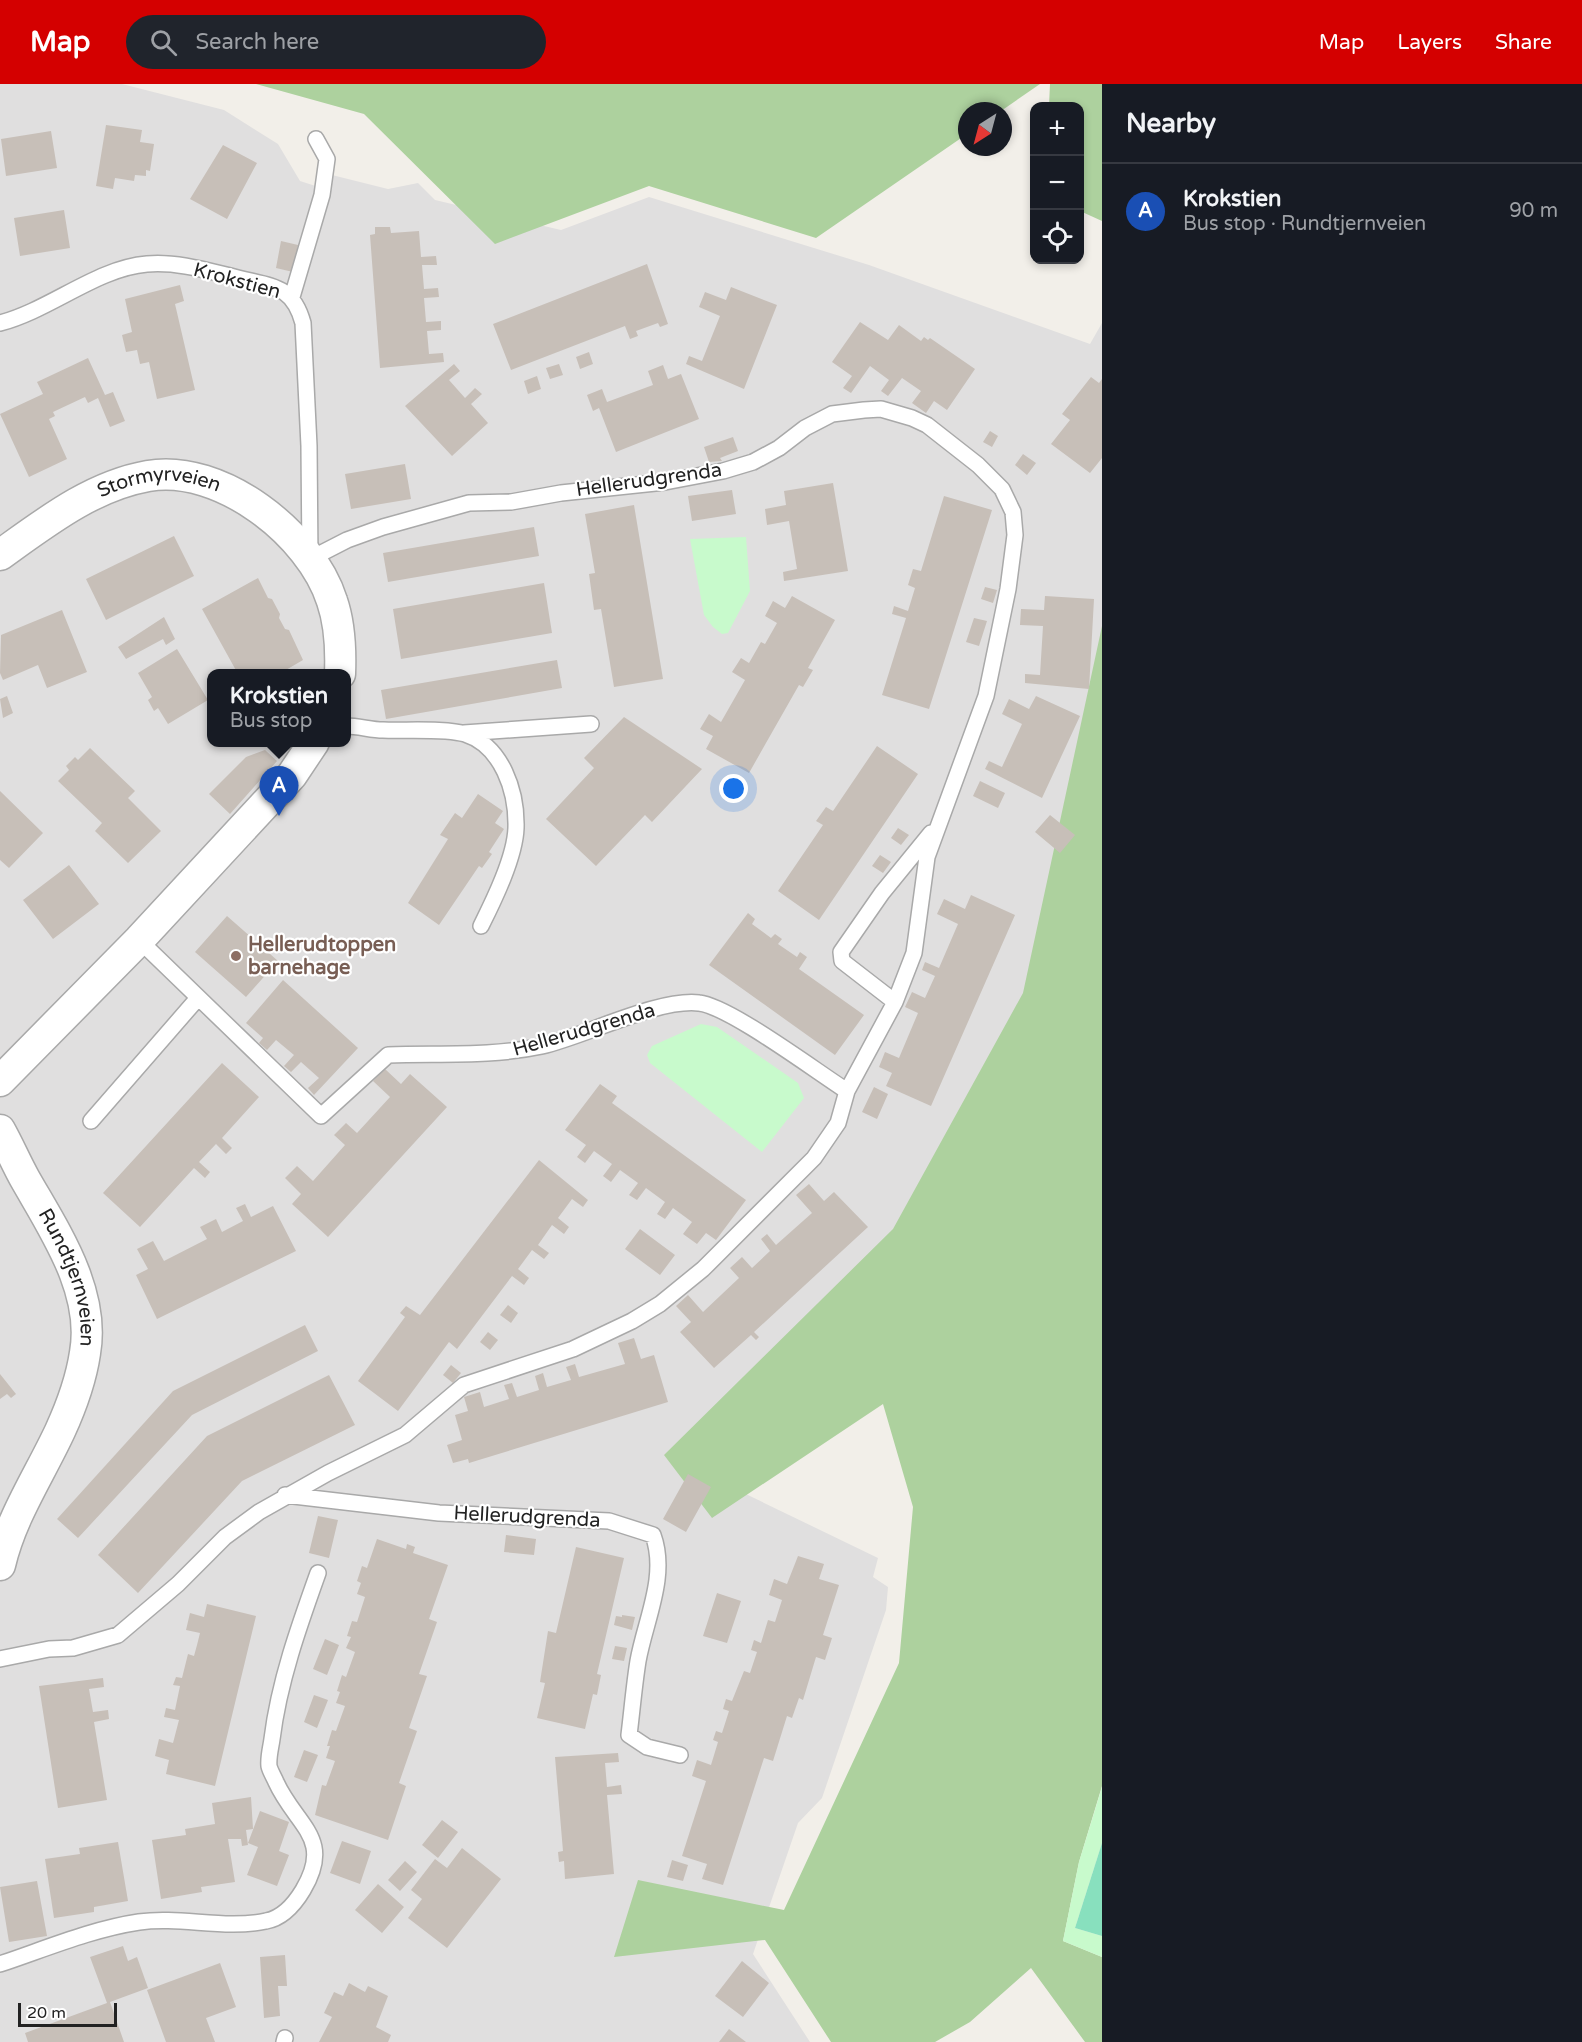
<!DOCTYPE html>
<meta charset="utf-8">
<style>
:root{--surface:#171b24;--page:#20242c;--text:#f1f3f6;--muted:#9ea1a6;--line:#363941;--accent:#d40000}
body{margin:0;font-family:"Varela Round",sans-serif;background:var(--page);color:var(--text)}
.controls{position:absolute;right:18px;top:18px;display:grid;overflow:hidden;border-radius:12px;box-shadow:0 3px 9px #0003}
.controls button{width:54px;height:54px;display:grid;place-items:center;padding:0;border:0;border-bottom:2px solid var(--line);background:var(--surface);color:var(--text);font:30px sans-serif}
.compass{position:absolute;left:958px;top:18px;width:54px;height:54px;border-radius:50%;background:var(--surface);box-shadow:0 3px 9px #0003;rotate:216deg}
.scale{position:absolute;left:18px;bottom:15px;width:99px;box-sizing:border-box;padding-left:6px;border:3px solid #222;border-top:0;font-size:16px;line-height:21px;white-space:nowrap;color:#222;-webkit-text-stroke:4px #fff;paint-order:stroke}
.you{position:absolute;left:734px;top:705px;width:21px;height:21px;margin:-15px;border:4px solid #fff;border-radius:50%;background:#1a73e8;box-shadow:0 0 0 9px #1a73e833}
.badge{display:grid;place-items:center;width:39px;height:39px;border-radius:50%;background:var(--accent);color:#fff;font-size:20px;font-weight:700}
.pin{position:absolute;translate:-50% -50px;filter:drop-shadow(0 2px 3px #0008)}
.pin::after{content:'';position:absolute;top:32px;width:21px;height:18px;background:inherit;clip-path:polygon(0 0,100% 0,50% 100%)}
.popup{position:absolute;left:207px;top:585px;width:144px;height:78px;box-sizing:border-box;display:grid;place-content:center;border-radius:12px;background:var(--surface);filter:drop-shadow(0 2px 4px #0005);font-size:20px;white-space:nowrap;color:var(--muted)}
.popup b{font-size:22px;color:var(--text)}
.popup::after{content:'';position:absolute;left:50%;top:100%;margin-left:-12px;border:12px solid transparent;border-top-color:var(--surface)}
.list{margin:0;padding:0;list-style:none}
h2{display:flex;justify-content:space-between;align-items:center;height:78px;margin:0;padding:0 24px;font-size:26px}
h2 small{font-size:20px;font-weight:400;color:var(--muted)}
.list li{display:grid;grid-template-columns:39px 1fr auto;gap:18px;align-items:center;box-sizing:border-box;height:96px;padding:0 24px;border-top:2px solid var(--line)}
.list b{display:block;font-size:22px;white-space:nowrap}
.list p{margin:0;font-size:20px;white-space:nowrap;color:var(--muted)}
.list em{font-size:20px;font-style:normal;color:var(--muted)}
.icon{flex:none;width:33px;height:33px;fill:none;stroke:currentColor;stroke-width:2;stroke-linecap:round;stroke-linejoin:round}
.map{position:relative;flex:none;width:1102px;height:1958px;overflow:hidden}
header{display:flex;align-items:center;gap:36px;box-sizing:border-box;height:84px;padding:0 30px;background:var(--accent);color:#fff}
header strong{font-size:28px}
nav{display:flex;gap:33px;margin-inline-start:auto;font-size:21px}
.search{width:420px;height:54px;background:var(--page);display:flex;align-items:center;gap:15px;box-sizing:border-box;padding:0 21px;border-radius:33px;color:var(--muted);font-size:22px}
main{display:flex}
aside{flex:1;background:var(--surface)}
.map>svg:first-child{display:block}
.residential{fill:#e0dfdf;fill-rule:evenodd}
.forest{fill:#add19e}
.park{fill:#c8facc}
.pitch{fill:#88e0be}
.building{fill:#c7bfb8}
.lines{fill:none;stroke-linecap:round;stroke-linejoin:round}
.service-casing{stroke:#a9a9a9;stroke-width:18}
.minor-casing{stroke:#a9a9a9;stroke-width:33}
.service{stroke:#fff;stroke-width:15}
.minor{stroke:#fff;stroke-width:30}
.education-dot{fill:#8d6e63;stroke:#fff;stroke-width:2}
.labels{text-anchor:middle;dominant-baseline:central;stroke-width:4.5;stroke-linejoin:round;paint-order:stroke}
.street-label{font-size:20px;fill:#222;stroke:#fff}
.education-label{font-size:20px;font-weight:bold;fill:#785e54;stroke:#fff;text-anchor:start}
</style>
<header>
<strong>Map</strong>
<div class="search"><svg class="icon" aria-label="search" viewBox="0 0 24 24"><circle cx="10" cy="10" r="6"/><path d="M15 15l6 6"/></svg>Search here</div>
<nav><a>Map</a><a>Layers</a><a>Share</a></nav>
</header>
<main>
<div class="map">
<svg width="1102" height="1958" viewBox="0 0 1102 1958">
<rect width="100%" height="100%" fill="#f2efe9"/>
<!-- residential -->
<path class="residential" d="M0,0H122L224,26L278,60L300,97L328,106V90L388,105L418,99L435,116L561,146L649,113L869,181L1090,260L1102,239V707L1044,882L946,1074L725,1400L878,1474L873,1493L888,1503L886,1526L822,1714L798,1739L753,1870L810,1958H0ZM212,590H346V658H212Z"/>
<!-- forest -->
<path class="forest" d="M256,0H1040L1001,27H967V50L816,154L649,102L495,160L364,30Z
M1050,0H1102V137L1080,127V22H1049Z
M1102,542V1702L1079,1778L1063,1857L1102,1873V1958H1085L1031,1884L970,1938L935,1958H831L765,1856L614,1873L638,1796L784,1826L899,1579L913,1423L883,1320L712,1434L664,1371L893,1145L1023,909Z"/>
<!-- park -->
<path class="park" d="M746,453L750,507L728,549L722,550L713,543L704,531L690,455Z
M701,940L717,943L798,999L804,1014L762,1068L650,979L647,971L652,962Z
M1102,1703V1759L1075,1844L1102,1852V1873L1063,1857L1079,1778Z"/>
<!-- pitch -->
<path class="pitch" d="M1102,1759V1852L1075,1844Z"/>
<!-- building -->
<path class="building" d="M106,41L142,46L140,58L154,60L150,87L146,86V92L135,91L134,97L115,94L113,105L96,102Z
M51,47L57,84L6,92L1,55Z
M223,61L257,79L227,135L190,115Z
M64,126L70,164L20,172L14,134Z
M375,143H390L391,149L419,147L421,173L436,172L437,181H422L424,205L438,204L439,213L424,214L426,238L441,237V246L427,247L429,270L443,269L444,278L380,284L370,151L375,150Z
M281,157L298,161L293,188L276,184Z
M647,180L668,240L660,243L658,239L636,247L638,252L630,255L625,242L511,286L493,240Z
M180,201L184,217L175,220L195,306L157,315L149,278L140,280L137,266L126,268L122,251L132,248L125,215Z
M731,203L777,221L744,305L686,280L689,272L702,277L720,232L699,223L705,208L726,216Z
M860,238L888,256L899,241L921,257L924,253L928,256L930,254L975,285L947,326L934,317L926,329L912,319L921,307L902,294L888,312L881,307L889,296L870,282L851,309L843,304L852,292L832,278Z
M589,268L593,280L580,285L576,273Z
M88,274L105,311L113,308L125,337L110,343L98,314L88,319L85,313L53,328L55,332L49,335L67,375L29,393L0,330L43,310L37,298Z
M454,280L460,287L449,296L465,314L475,304L482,310L471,320L488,339L452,372L405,322Z
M559,280L563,291L550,295L546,284Z
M663,281L668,295L681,290L699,335L616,368L599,324L593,327L587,311L602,305L607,318L653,301L648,287Z
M537,292L541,305L528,310L524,297Z
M1091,293L1099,299L1102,295V374L1090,389L1051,360L1070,336L1062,330Z
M990,347L998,352L992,363L983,358Z
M733,353L738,367L720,374L722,377L709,378L704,363Z
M1023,370L1036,379L1027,391L1015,381Z
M405,380L411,415L351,425L345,390Z
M833,399L848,487L784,497L783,488L797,485L789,437L767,441L765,425L786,421L784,407Z
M732,406L736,430L692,437L688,412Z
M944,412L992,426L929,625L882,611L906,534L892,530L894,522L908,527L915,504L908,501L913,485L921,487Z
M634,421L663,595L614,603L601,525L594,526L589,490L595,489L585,430Z
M534,443L539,472L388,498L383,469Z
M174,452L194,492L106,536L86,495Z
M258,494L268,514L272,515L280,530L279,534L285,545L289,546L303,576L279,590H238L202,525Z
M544,499L552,549L401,575L393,525Z
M985,503L997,506L993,519L981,515Z
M792,512L835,536L808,584L813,586L803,603L799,601L749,689L706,665L713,652L700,645L709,630L721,638L745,596L732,588L741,574L749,579L761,558L765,560L777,539L765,532L773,517L785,524Z
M1045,512L1094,515L1089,605L1025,599V590L1040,591L1043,542L1020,541L1021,525L1044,526Z
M62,526L87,588L47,604L38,581L3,596L0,589L1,551Z
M164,533L175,555L166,561L163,555L126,575L118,563Z
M974,534L987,537L979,562L966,558Z
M177,565L208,616L168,640L158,624L154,627L148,616L152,613L138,589Z
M557,576L562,604L386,635L381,606Z
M7,612L13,629L3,634L0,615Z
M1036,612L1080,632L1042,714L985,685L989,677L1002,683L1022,640L1002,630L1009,615L1029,625Z
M624,633L702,685L652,738L645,731L596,782L546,735L594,684L584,674Z
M877,662L918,690L819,836L778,807L823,741L816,737L826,723L833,727Z
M90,664L135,707L128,714L161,747L128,779L95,747L102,739L58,697L69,686L66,682L75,673L78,676Z
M265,666L277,677L230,730L209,710L246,673Z
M980,697L1005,709L998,724L973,712Z
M0,707L43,749L9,784L0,776Z
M478,710L503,727L495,739L504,745L489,768L492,770L482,784L479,782L439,841L408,819L448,755L440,751L455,729L462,734Z
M1050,731L1075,751L1060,769L1035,748Z
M898,744L909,751L901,761L891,754Z
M880,771L891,778L883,789L872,782Z
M69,781L99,820L53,855L23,816Z
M971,811L1015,831L931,1022L886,1002L892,989L879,983L885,968L899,974L918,929L905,923L912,908L925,914L935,892L922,886L925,878L939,884L958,840L937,830L944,815L965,825Z
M748,829L755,835L752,840L771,854L775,850L782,855L778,860L797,873L800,868L807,873L799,885L864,931L835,971L709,881Z
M227,832L278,877L246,913L195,868Z
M283,896L358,964L314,1011L308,1004L319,994L301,978L291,988L284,982L294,971L276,956L267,966L259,959L263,954L246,939Z
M222,979L259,1013L222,1054L232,1064L226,1070L216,1060L199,1078L210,1088L205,1094L194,1084L140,1143L103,1109Z
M385,985L401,1000L410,990L447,1023L328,1153L292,1120L301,1110L285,1094L297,1082L313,1097L345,1061L334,1051L346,1039L357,1049L390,1013L373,997Z
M600,1000L617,1012L612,1019L746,1116L716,1156L706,1149L697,1160L683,1150L692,1138L673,1124L665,1135L657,1130L665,1118L646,1104L637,1116L629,1111L638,1099L620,1086L611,1098L603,1092L612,1080L594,1067L585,1079L577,1073L586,1061L565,1046Z
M874,1003L888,1010L877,1035L862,1028Z
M539,1076L588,1116L583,1123L572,1115L558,1134L569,1143L564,1150L552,1141L538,1161L549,1169L544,1175L532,1166L518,1185L529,1194L524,1201L512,1192L457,1265L449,1258L398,1327L358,1297L405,1233L400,1229L406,1222L420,1231Z
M809,1100L824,1117L834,1108L868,1143L754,1248L759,1253L756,1256L751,1251L714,1284L680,1248L691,1238L676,1222L688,1211L703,1228L739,1194L730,1184L742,1173L752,1184L770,1167L761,1155L767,1150L776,1161L812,1129L796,1111Z
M245,1120L251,1133L273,1122L296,1167L157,1235L136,1191L148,1185L137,1165L153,1157L164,1177L207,1155L200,1143L216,1135L222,1148L243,1137L236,1124Z
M640,1145L675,1171L660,1191L625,1165Z
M508,1221L518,1229L511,1239L500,1231Z
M305,1241L318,1267L192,1331L78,1454L57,1435L173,1307Z
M488,1248L498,1256L490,1266L480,1258Z
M634,1254L641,1275L654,1271L668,1318L469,1379L468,1375L453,1379L447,1361L462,1356L455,1331L468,1327L464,1313L480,1308L484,1323L509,1315L504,1301L512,1299L517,1313L539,1306L535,1292L543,1289L547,1303L571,1296L566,1283L575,1280L579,1293L625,1280L618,1259Z
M451,1281L461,1289L453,1299L443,1291Z
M0,1290L16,1310L11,1314L7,1310L0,1315Z
M329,1291L355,1341L242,1397L138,1509L98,1471L207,1352Z
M688,1390L711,1403L686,1448L663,1435Z
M318,1432L338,1436L329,1474L309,1469Z
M506,1451L536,1455L534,1471L504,1468Z
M377,1455L406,1465L407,1460L415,1463L413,1469L448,1481L429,1535L437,1538L419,1590L427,1592L409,1644L417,1647L399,1699L406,1702L388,1756L315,1731L322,1701L326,1702L335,1677L326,1674L330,1662H327L332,1646L336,1647L345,1622L336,1619L340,1608L337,1607L342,1591L346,1593L355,1568L346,1564L351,1553L347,1552L352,1537L357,1538L365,1513L357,1510L361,1499L357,1497L362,1482L367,1484Z
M576,1463L624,1474L597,1590L601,1591L597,1611L593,1610L585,1645L537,1634L545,1599L540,1598L548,1547L556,1549Z
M798,1472L824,1480L819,1495L839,1501L823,1551L832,1554L825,1576L816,1573L803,1616L799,1614L792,1634L787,1632L773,1677L764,1674L723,1801L702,1795L707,1780L682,1772L706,1697L692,1692L697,1676L711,1681L718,1658L713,1656L716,1647L722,1649L729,1627L723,1625L726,1615L732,1617L744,1587L750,1589L757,1568L751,1566L754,1556L761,1559L768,1536L775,1538L782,1516L769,1511L774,1495L787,1500Z
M717,1509L741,1517L727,1559L703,1552Z
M207,1520L256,1532L215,1702L166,1690L169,1676L155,1672L159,1655L173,1659L179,1636L164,1633L166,1624L175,1626L180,1602L173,1601L176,1593L182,1594L188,1570L194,1572L197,1561L200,1549L186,1546L190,1529L204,1533Z
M622,1531L635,1533L632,1546L614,1541L616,1532L622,1533Z
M325,1555L339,1561L327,1591L313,1585Z
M615,1562L627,1564L624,1577L612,1575Z
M103,1594L104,1603L89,1605L93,1628L108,1626L109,1635L94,1638L107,1716L58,1724L39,1602Z
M314,1611L328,1616L317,1644L304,1638Z
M304,1666L318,1671L307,1698L294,1693Z
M618,1669L619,1678L605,1679L607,1703L621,1701L622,1710L607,1711L614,1790L565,1795L564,1777L559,1778L558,1768L563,1767L555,1673Z
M251,1713L253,1745L246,1746L248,1761L242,1762L241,1755H228L235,1798L201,1803L202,1808L161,1815L152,1756L186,1751L185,1745L215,1740L212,1719Z
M260,1727L289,1738L279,1767L289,1771L277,1802L247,1791L258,1763L248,1759Z
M442,1736L458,1748L438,1774L422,1761Z
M342,1757L371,1767L360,1800L330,1789Z
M118,1758L128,1817L94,1823V1828L54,1834L45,1775L80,1770L79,1764Z
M462,1764L501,1795L447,1864L408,1834L422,1815L411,1806L435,1775L447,1784Z
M672,1776L688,1781L683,1797L667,1793Z
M405,1777L417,1788L400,1807L388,1796Z
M37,1797L47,1852L9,1858L0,1803Z
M378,1800L404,1823L382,1849L355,1826Z
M123,1862L128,1877L137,1873L148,1904L110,1918L124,1958H28L25,1949L107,1919L90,1873Z
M285,1871L287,1902H278L280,1932L264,1934L260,1873Z
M742,1877L769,1899L743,1933L715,1912Z
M220,1879L236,1923L206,1934L215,1958H166L147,1906Z
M349,1899L365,1908L368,1902L388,1912L376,1943L391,1951L388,1958H319L332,1933L324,1929L334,1908L343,1912Z
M729,1945L746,1958H719Z"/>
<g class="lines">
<defs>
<path id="service" d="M292,213L322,111L327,75L316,55
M0,239C50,226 97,184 147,180C178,177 212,188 242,195C275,203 293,203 303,239L309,362L310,475L347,456L383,443L469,419L511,418L561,409L665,398L723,387L753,378L779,364L805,344L832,330L864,326L881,325L912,334L927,341L978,381L1002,405L1013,428L1015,451L1008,505L986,612L927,773L914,869L895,918L847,1007L838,1039L814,1074L703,1185L660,1220L632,1237L573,1265L464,1301L405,1351L328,1389L259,1428L225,1453L178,1500L118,1551L73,1564L49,1565L0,1575
M346,642C359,642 371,646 383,646C403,647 447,644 465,650C502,662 517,707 516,744C515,773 494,816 481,842
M464,649L591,640
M139,856L321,1032L388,971C439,969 491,973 542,962C585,952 659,914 699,919C729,922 817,988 847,1007
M895,918L842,877L841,868L882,809L931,749
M91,1037L198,914
M285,1411L439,1429L609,1437L653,1451C668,1492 645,1537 638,1577C634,1602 632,1627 629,1651L647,1663L680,1671
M0,1880C45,1865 92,1845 139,1838C181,1832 224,1846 266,1837C283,1834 294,1821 303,1806C334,1754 296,1742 276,1698C274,1693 270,1687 269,1682C268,1673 271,1663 272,1655C279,1598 299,1542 318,1489
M284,1958L285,1954"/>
<g id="minor">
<path id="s1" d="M0,471C46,438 92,402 148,392C220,379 311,450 332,517C340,540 341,565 340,590"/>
<path d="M0,997L139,856L292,691L314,658"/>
<path id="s2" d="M0,1046C9,1062 16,1079 25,1095C54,1146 96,1207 85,1269C81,1296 71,1323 60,1347C39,1392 11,1433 0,1481"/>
</g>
</defs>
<!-- service casing -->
<use href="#service" class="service-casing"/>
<!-- minor casing -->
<use href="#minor" class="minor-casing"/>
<!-- service -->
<use href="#service" class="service"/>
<!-- minor -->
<use href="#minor" class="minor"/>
</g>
<!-- markers -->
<circle class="education-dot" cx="236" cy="872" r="6"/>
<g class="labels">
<!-- street labels -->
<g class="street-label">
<text transform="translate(237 197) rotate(15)">Krokstien</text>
<text transform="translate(649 396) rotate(-8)">Hellerudgrenda</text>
<text stroke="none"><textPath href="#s1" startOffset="180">Stormyrveien</textPath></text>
<text transform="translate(584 946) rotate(-16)">Hellerudgrenda</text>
<text stroke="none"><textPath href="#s2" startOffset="164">Rundtjernveien</textPath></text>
<text transform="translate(527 1433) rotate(3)">Hellerudgrenda</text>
</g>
<!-- education labels -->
<g class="education-label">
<text x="248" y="861">Hellerudtoppen<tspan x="248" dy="23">barnehage</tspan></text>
</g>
</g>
</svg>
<div class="controls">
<button>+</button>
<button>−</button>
<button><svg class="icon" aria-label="locate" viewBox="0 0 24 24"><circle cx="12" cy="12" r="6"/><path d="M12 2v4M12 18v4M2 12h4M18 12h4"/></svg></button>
</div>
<svg class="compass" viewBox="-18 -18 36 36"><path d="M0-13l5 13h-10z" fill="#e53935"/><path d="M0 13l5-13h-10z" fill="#9ea1a6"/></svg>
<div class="scale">20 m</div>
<div class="you"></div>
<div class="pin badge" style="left:279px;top:732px;background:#1a4fb4">A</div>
<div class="popup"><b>Krokstien</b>Bus stop</div>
</div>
<aside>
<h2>Nearby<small></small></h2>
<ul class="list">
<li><span class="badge" style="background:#1a4fb4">A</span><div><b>Krokstien</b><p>Bus stop · Rundtjernveien</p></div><em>90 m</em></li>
</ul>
</aside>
</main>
